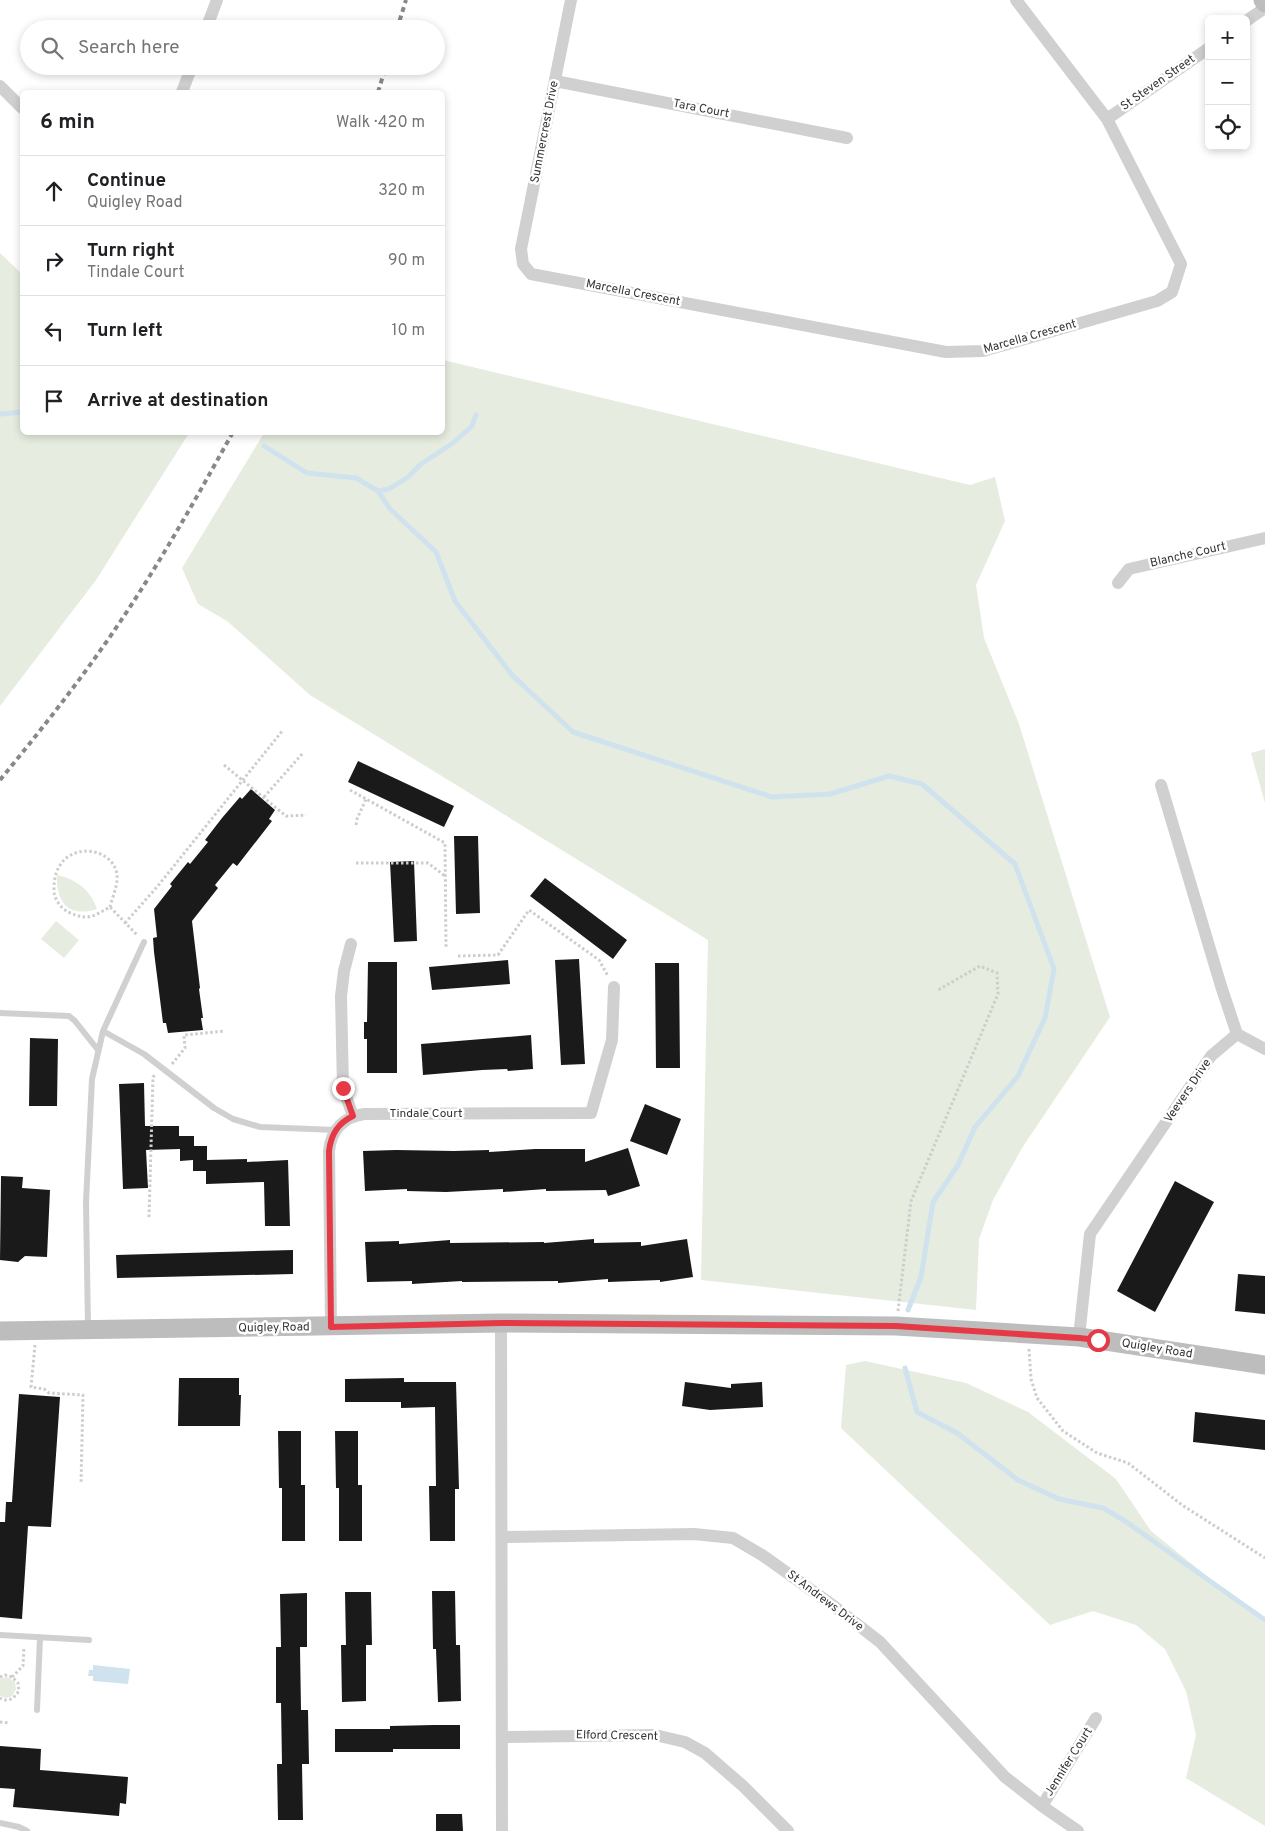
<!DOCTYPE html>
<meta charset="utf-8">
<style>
:root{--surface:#fff;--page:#f2f2f2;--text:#202124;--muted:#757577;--line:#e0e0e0}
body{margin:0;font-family:Overpass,sans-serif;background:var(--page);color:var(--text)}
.controls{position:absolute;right:15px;top:15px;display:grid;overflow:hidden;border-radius:8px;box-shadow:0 2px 8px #0003}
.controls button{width:45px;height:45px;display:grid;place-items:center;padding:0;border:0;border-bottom:1px solid var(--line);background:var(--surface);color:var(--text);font:25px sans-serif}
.stop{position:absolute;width:15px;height:15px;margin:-11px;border:4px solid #e63946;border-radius:50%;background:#fff}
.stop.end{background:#e63946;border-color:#fff;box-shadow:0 1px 5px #0008}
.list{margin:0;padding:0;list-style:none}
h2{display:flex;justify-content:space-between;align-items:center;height:65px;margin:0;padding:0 20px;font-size:21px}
h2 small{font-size:16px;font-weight:400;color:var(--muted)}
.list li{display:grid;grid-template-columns:32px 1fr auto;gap:15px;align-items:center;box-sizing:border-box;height:70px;padding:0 20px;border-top:1px solid var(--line)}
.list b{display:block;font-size:19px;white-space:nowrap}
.list p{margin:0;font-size:16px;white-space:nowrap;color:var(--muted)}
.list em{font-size:16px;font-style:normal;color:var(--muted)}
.icon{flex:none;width:28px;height:28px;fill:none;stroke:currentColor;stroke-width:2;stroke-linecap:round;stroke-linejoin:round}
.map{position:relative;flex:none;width:1265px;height:1831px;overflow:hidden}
.search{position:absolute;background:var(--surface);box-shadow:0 2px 8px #0003;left:20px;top:20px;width:425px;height:55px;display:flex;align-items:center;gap:12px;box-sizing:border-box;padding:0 18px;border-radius:28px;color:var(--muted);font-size:19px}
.panel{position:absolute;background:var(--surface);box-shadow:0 2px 8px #0003;left:20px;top:90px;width:425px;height:345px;border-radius:8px}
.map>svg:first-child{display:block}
.green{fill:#e6ecdf}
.water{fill:#cfe2ee}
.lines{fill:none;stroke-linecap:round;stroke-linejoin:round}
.stream{stroke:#cfe2ee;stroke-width:5}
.building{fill:#1a1a1a}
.path{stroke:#cdcdcd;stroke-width:3;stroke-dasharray:2.5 2.5;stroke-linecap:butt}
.lane{stroke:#d0d0d0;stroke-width:6}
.street{stroke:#d0d0d0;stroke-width:12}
.secondary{stroke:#bdbdbd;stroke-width:19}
.rail{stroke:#888;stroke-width:4;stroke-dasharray:5 4;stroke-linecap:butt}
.route{stroke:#e63946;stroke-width:6}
.labels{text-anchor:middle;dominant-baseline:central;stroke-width:5;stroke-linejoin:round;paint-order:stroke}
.street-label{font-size:12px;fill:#333;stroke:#fff}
</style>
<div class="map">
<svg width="1265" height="1831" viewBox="0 0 1265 1831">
<rect width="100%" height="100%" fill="#fff"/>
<!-- green -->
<path class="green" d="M0,253L22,274V432L189,433L96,580L0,706Z
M443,360L970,485L995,477L1005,521L976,585L984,638L1019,724L1110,1017L1022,1148L993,1200L979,1239L976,1310L701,1280L708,940L310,695L227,621L198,604L182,568L264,433L442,432Z
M1265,749V803L1251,753Z
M57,875C77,880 90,889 97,909C69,918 56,903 57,875Z
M56,921L79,940L64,958L41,939Z
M865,1361L966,1383L1028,1412L1116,1479L1151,1531L1265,1623V1826L1186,1778L1196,1735L1186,1691L1165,1649L1136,1625L1093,1611L1050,1625L841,1428L846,1365Z
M7,1677L15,1682L16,1689L12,1696L7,1698L0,1696V1679Z"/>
<!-- water -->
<path class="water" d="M93,1665L130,1669L128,1684L93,1681V1676H88L89,1670H93Z"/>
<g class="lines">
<!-- stream -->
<path class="stream" d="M0,414L22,412
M264,446L307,473L356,478L378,491L390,509L436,552L455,601L512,675L573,732L772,797L830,794L889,776L922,784L1015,864L1054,969L1045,1018L1018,1076L975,1127L958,1165L933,1202L921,1277L908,1310
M378,491L389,489L408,477L421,464L453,443L472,426L476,415
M905,1368L917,1412L957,1433L1018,1480L1059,1499L1103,1508L1125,1521L1265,1620"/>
</g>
<!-- building -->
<path class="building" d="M358,761L454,806L444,827L348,782Z
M251,789L275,810L269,819L272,821L237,866L233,863L215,885L218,888L192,921L200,988L199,989L203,1018H201L203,1030L168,1033L166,1023H163L154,952L153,938L157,937L154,909L172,886L170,884L188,862L190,864L208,842L205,840L222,818L240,797L242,799Z
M454,836H478L480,913L456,914Z
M414,861L417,941L394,942L390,862Z
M545,878L627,940L613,959L530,896Z
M579,959L585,1064L561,1065L555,960Z
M508,960L510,984L432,990L429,967Z
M368,962H397V1073H367V1039H364V1022H367Z
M655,963H679L680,1068H656Z
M531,1035L533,1069L508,1071L507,1069L482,1070L423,1075L421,1044Z
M30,1038L58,1039L57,1106H29Z
M144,1083L145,1126H179V1136H194V1146H207V1160L247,1159V1162L288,1160L290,1226H265L264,1182L206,1184V1171H193V1160L180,1161V1149L146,1150L148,1188L123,1189L119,1084Z
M645,1104L681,1119L667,1155L630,1141Z
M628,1148L640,1186L608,1196L606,1190L546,1191V1189L503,1192V1189L446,1192L407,1191V1189L365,1191L363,1151L396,1150L454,1151L489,1150V1152L535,1149H585V1162Z
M1,1176L23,1177L22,1188L50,1190L47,1257L25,1256L18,1262L0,1260Z
M1175,1181L1214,1202L1155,1312L1117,1291Z
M594,1239V1243L641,1242V1246L687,1239L693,1277L660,1282V1280L608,1282V1279L558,1283V1281L462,1282V1281L412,1284V1281L367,1282L365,1242L399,1241V1244L450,1240V1243L544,1242V1243Z
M293,1250V1274L117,1278L116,1255Z
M1238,1274L1265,1276V1314L1235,1311Z
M179,1378H239V1395H241L240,1426H178Z
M404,1378V1382H456L459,1489H455V1541H430L429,1486H436L435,1407L401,1408V1402H345V1379Z
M685,1382L731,1388V1384L762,1382L763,1407L710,1410L682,1406Z
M19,1394L60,1397L51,1527L28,1526L22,1619L0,1617V1522H5L6,1502H12Z
M1195,1412L1265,1420V1450L1193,1442Z
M278,1431H301V1485H305V1541H282V1488H279Z
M335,1431H358V1485H362V1541H339V1488H336Z
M432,1591H455L456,1645H460L461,1701L438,1702L436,1649H433Z
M345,1592H371L372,1645H366V1701L342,1702L341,1645H346Z
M307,1593V1647H300L301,1710H308L309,1764H302L303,1820H278L277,1764H282L281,1703H276V1647H281L280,1594Z
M434,1725H460V1749H393V1752H335V1729H390V1726Z
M0,1746L41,1749L40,1770L128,1777L126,1804L120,1803L119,1816L13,1807L15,1789L0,1788Z
M436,1814H462L463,1831H436Z"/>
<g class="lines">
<!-- path -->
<path class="path" d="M224,765L286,816L306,815
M350,790L445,843L446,949
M264,797L303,753
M356,825L357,819L366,799
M356,863H428L445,876
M110,907C112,899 116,889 117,881C121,844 52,835 54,891C54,899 61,908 68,912C88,921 92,917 110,907L138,936
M125,923L157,887L283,730
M458,956L498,955L529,910L599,960L608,976
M172,1064L185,1048L184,1035L225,1031
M149,1217L153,1077L156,1074
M898,1311L911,1201L998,994L997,973L980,966L938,990
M35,1345L31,1387L44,1389L49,1393L83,1395L81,1484
M1029,1349L1031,1379L1037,1398L1063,1431L1097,1453L1128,1463L1182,1505L1265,1558
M0,1677L5,1675L12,1677L18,1683L19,1691C14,1698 9,1703 0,1698
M12,1677L23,1666L24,1647
M0,1722L9,1723"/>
<!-- lane -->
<path class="lane" d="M0,1013L69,1016L75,1021L98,1050
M103,1031L144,1054L214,1108L233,1119L260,1127L336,1130
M88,1327L86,1202L92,1079L103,1031L144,942
M0,1635L89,1640
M37,1710L40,1637
M0,1823L19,1827L27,1831"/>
<!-- street -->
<path class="street" d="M571,0L521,249L523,264L531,274L946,352L983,351L1157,301L1172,292L1181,264L1107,119L1016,0
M1246,21L1265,8
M206,29L217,0
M555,81L847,138
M0,86L22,108
M182,92L192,66
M1107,119L1209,48
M1118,583L1129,569L1265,538
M351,944L344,971L341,996L343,1088L353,1116
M1237,1034L1265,1049
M501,1323L502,1831
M331,1327L329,1151C331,1130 344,1117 364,1114L591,1113L612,1040L614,987
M1079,1337L1090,1234L1211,1056L1237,1034L1221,986L1161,785
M502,1537L694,1534L733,1538L762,1555L835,1607L880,1642L1005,1777L1042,1806L1078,1831
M502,1737L655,1735L685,1742L705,1753L743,1786L788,1831
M1042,1806L1096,1718"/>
<!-- secondary -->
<path class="secondary" d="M1263,0L1265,3
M0,1331L501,1323L896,1326L1079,1337L1265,1365"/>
<!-- rail -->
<path class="rail" d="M397,29L406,0
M378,92L386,66
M0,780C42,729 83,677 120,622C161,561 197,497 233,432"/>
</g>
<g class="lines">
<!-- route -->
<path class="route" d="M343,1088L353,1116C338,1123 331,1134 329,1151L331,1327L501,1323L896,1326L1079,1338L1098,1340"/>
</g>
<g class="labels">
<!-- street labels -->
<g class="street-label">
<text transform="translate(1158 83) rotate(-35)">St Steven Street</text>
<text transform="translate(701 109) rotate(11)">Tara Court</text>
<text transform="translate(545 132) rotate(-79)">Summercrest Drive</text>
<text transform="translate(633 293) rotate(11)">Marcella Crescent</text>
<text transform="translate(1030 337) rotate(-16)">Marcella Crescent</text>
<text transform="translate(1188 555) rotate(-13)">Blanche Court</text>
<text transform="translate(1188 1091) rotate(-56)">Veevers Drive</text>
<text x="426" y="1114">Tindale Court</text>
<text transform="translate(274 1328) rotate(-1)">Quigley Road</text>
<text transform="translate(1157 1349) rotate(9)">Quigley Road</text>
<text transform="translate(825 1601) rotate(37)">St Andrews Drive</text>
<text transform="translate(617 1736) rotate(1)">Elford Crescent</text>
<text transform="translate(1069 1762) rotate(-58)">Jennifer Court</text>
</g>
</g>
</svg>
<div class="controls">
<button>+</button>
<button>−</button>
<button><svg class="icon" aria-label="locate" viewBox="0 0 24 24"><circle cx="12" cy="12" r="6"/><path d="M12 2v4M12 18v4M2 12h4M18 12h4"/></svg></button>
</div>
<div class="stop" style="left:1098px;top:1340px"></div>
<div class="stop end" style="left:343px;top:1088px"></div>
<div class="search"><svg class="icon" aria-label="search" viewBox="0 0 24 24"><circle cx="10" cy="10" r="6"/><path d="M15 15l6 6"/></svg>Search here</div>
<section class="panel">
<h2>6 min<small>Walk · 420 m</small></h2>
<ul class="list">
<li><svg class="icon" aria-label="ahead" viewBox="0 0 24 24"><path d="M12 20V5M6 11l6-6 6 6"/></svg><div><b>Continue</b><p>Quigley Road</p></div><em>320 m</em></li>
<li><svg class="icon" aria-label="right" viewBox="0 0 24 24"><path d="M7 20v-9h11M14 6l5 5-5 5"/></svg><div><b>Turn right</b><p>Tindale Court</p></div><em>90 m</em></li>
<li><svg class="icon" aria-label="left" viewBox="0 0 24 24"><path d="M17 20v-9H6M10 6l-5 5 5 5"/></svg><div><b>Turn left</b></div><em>10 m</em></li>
<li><svg class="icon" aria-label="arrive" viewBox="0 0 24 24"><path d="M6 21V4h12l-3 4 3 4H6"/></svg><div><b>Arrive at destination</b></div></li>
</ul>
</section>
</div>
